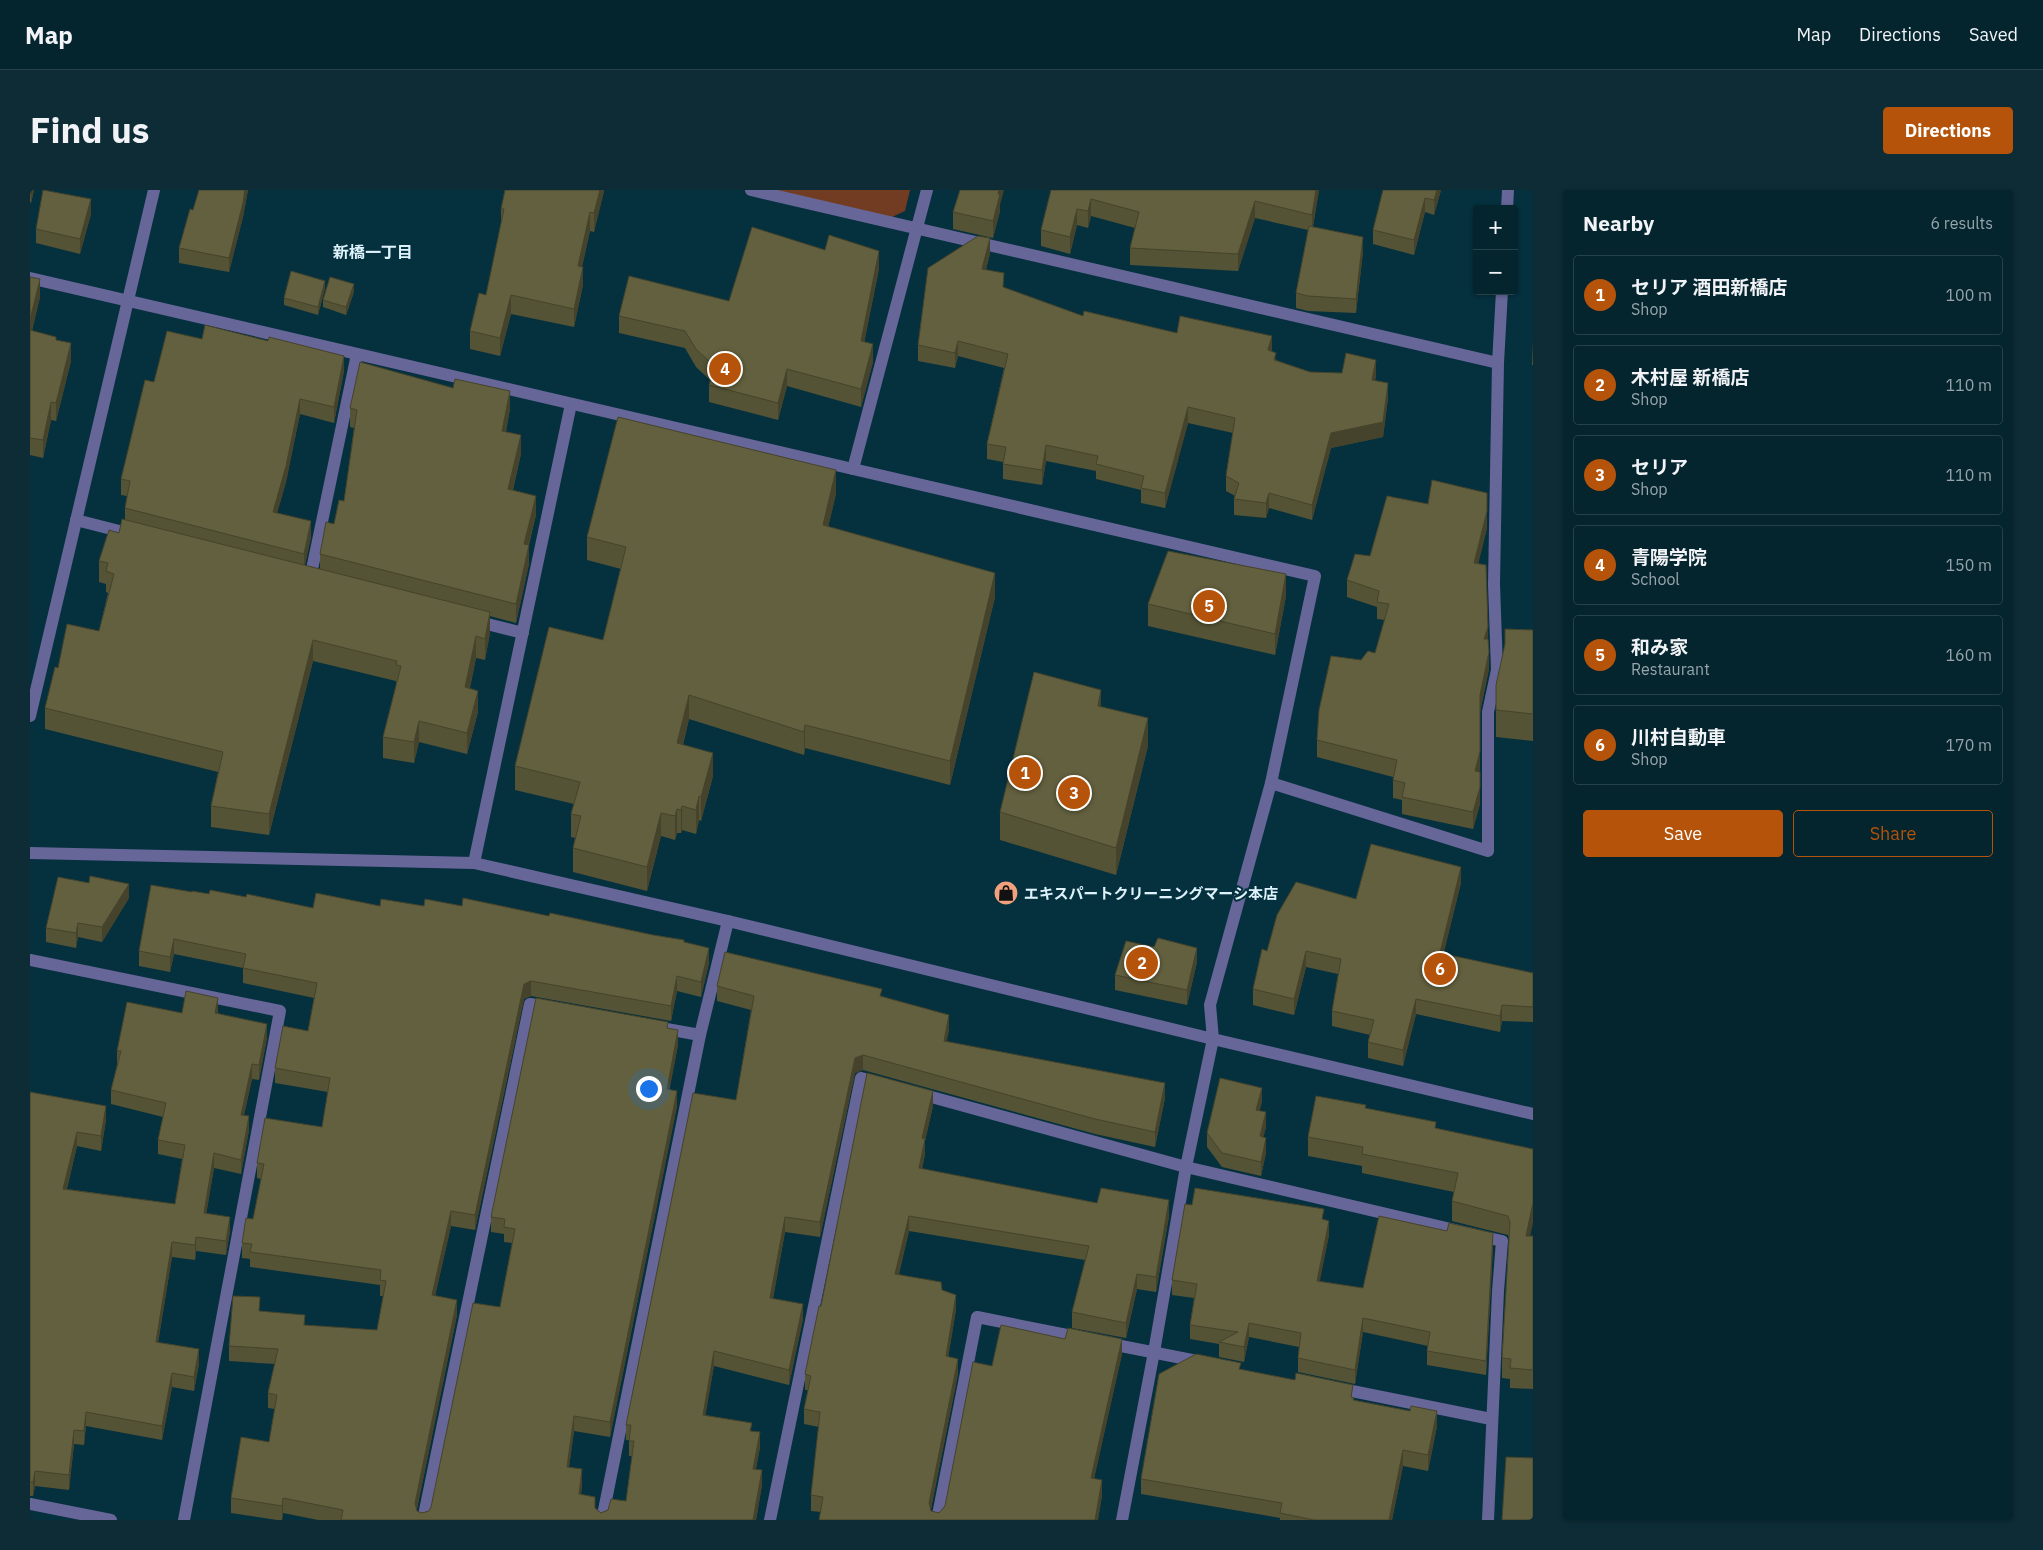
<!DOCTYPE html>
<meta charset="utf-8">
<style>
:root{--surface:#04242e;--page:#0d2c36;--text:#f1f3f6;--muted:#97a4aa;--line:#25414a;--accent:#b45309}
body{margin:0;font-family:"IBM Plex Sans","Noto Sans JP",sans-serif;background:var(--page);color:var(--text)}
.controls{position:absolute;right:15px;top:15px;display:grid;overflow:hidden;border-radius:5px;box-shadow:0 1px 4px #0004}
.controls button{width:45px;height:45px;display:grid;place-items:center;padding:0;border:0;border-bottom:1px solid var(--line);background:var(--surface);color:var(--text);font:25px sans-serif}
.you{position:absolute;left:618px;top:898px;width:18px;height:18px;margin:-12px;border:4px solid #fff;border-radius:50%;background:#1a73e8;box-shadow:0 0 0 8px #1a73e833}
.badge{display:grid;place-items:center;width:32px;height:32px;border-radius:50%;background:var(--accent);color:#fff;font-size:16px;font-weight:700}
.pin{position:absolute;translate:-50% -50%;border:2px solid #fff;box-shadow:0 1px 5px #0006}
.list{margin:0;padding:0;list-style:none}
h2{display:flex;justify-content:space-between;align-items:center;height:65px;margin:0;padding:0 20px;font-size:21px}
h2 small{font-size:16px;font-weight:400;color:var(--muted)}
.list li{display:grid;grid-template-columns:32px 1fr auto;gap:15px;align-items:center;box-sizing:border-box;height:80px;margin:0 10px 10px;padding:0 10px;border:1px solid var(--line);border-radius:5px}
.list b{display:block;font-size:19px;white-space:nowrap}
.list p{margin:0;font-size:16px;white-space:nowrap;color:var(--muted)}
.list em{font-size:16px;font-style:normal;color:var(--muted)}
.actions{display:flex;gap:10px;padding:15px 20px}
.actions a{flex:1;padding:11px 0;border:1px solid var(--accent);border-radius:5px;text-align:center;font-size:18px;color:var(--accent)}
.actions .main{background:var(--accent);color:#fff}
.map{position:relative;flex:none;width:1503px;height:1330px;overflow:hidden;border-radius:5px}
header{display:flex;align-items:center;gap:30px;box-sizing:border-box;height:70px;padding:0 25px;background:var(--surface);border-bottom:1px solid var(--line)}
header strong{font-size:24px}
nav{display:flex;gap:28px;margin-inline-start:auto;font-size:18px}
.intro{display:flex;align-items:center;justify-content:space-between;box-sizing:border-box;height:120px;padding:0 30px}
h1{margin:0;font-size:35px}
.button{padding:12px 22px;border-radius:5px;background:var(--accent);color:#fff;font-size:18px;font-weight:700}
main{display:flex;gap:30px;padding:0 30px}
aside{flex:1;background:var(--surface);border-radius:5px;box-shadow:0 1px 4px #0004}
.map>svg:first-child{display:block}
.green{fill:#713c22}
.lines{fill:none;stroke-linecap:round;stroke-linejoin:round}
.service{stroke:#676699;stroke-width:12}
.minor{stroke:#676699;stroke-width:12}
.tertiary{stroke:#676699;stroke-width:12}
.wall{fill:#545335}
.shaded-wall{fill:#45432b}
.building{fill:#62603e;stroke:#45432b}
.labels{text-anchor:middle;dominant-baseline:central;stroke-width:4;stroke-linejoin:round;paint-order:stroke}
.poi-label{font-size:15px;font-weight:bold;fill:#ddf2fb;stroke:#05303e;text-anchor:start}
.neighbourhood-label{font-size:16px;font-weight:bold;fill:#ddf2fb;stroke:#05303e}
</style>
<header>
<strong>Map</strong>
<nav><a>Map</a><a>Directions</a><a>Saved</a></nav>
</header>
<div class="intro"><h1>Find us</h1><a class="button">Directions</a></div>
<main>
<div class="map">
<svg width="1503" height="1330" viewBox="0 0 1503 1330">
<rect width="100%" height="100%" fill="#05303e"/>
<!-- green -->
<path class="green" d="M743,0H880L875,21L860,28Z"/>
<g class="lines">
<!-- service -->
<path class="service" d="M46,330L105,345
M280,389L327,164
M445,431L493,443
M444,673L541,214
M0,770L250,821L154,1330
M631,838L670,845
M887,903L1156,977L1472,1051L1468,1101L1458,1330
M1076,1153L1172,1172
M1307,1198L1461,1229
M393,1330L500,814L520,817
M740,1330L831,888L851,893
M907,1330L947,1127L1052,1148"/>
<!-- minor -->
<path class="minor" d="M721,0L1468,173
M1477,19L1478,0
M0,88L823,279L897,0
M1241,593L1458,661V522L1467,480L1464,394L1468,173L1472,101
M0,1314L81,1330
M572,1330L670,845L698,731"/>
<!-- tertiary -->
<path class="tertiary" d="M823,279L1285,386L1241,593L1180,815L1183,849L1156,977L1124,1162L1092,1330
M0,526L124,0
M0,663L444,673L698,731L1183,849L1503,924"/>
</g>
<!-- wall -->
<path class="wall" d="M0,0H4L1,13L0,12Z
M169,0H218L213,27L199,82L149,73V58L163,20Z
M574,0L564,42L560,41L552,77L553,95L544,137L481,124L470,166L440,159V141L456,105L471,34V19Z
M1021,0H1289L1283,37L1333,62L1326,123L1278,121L1266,118V103L1278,40L1225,28L1208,81L1100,75V58L1105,38L1061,26L1058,38L1047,35L1040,64L1011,56V40Z
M1353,0H1411L1404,25L1395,22L1384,65L1343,54V40Z
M970,15V21L963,48L923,39V22Z
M61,24L50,64L6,53V39Z
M960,64L956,79L974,98L1053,126L1147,143L1242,161L1246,170L1280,182L1346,185L1345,191L1358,208L1353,247L1301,258L1282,330L1239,318L1236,328L1204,325V309L1205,306L1196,301V286L1203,243L1158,233L1135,318L1111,313V300L1066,289V281L1016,271L1012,295L973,289V272L957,269V254L974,178L928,166L925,178L888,171V155Z
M849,79L834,152L843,172L831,217L757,196L748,230L679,212V195L680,190L666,177L655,158L589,143V126L699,111Z
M0,87L10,107L2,141L26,150L41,171L26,231L21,230L13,268L0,265Z
M295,98L288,125L254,115V108Z
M324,102L316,125L293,117V110Z
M172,149L314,181L304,233L270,224L256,292L247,323L281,347L275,375L290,379V364L314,311L324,238L320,237V218L480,219L476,242L491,264L483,300L506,325L499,355V374L486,433L460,426V443L455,470L446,468L440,498L448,522L437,564L389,552L384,573L353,568V547L366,496V491L283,471L239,645L181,637V616L188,582L15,539V518L28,478L69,441L78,403L76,402V394L69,392V371L89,343L95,330V318L97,306L91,305V289L124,192Z
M1503,151V175H1502Z
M806,304L798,337L965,407L920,595L775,558L774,565L659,529L653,555L683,586L671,631L669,630L666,644L652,640L651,643H647L645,650L631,646L617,701L543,682V658L545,648L541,647V624L544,614L485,600V576L573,450L591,379L557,370V347Z
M1457,338L1448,374L1458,449L1459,479L1450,522V578L1449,582L1450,614L1443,639L1372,624V610L1363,608V587L1287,567V550L1345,463L1355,430L1347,429V417L1317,407V390L1340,366Z
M1256,406L1245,465L1118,436V414Z
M1503,440V551L1466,547V495Z
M1071,517L1118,556L1086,685L970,650V622Z
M1431,693L1413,764L1503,783V832L1472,831L1470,842L1386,824L1373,876L1338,868V852L1340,845L1302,836V821L1308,784L1276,777L1264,825L1223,815V799L1237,761L1326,709Z
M162,702L216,707L283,718L432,716L519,726L654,752L679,773L671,807L647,801L641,831L501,806L494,809L445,1040L421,1036L405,1106L427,1125L387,1319V1321L392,1323L399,1321L401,1317L470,1117L482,1053L474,1052V1044L461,1042V1027L638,838L648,855L639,900L647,916L580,1247L544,1241L539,1277L552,1294L551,1305L571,1323L596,1311L602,1266H599V1250H596V1235L706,910L721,820L687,811V796L852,806L919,840L916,851L1135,908L1125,957L1065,944L833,880L825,883L790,1047L755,1042L743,1109L773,1129L759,1195L684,1176L675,1225L722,1241L730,1257L726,1279L732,1295L726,1330H288L253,1323L252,1330H247L201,1323V1308L239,1252L245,1219L238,1218V1203L245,1174L199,1171V1156L230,1121L275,1135L347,1140L353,1106H350V1095L220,1077V1069L212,1068V1053L223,1029L231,989L227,988V973L292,937L298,902L245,893V878L278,841L284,808L213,793V778L144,764L140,782L109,776V761Z
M99,708L72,752L48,747L46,758L16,752V738Z
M1167,772L1157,815L1085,800V785Z
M188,822V823L237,848L229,890L222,889L214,925L219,940L211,984L184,978L176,1024L200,1041L196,1065L166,1061L165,1070L142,1067L128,1152L169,1174L164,1201L142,1197L132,1250L56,1236L54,1255L44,1254L39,1300L5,1296L3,1306H0V902L76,930L71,961L47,956L37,999L145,1014L152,969L128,964V950L133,927L81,914V900L87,875V861L152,823Z
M1232,912L1229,921L1236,937L1233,947L1236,963L1231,986L1192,977L1177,957V943Z
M903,916L895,951V964L892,979L1067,1013L1139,1026L1126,1102L1107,1099L1096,1148L1042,1138V1122L1055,1070L879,1041L869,1084L912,1100L926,1120L918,1167L928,1184L901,1319V1321L909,1323L915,1316L962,1176L1092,1164L1064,1288L1072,1305L1068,1330H789L791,1322L781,1321V1305L789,1237L774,1234V1219L778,1200H775V1184L791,1116Z
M1336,918L1406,938L1500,1046H1503V1199L1480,1198V1189L1472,1188V1168L1479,1049L1478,1045L1422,1031V1011L1424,1002L1332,983V976L1278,966V947Z
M1162,1015L1294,1030L1299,1045L1289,1092L1333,1098L1463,1057L1456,1185L1397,1175V1161L1398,1156L1333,1142L1325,1194L1268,1182V1168L1269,1157L1219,1147L1214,1172L1189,1167V1154L1160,1149V1135L1164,1108L1142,1105V1090Z
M1211,1179L1323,1207L1324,1210L1407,1236L1398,1281L1373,1276L1362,1330H1250V1328L1111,1304V1289Z"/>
<!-- shaded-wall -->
<path class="shaded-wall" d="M1,0H4L1,13Z
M215,0H218L213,27L199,82V68Z
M570,0H574V2L564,42V23Z
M969,0H974L970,15V21L963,48V31Z
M1286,0H1289L1282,41V25Z
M1407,0H1411L1404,25V10Z
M1395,8V22L1384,65V50Z
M61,9V24L50,64V49Z
M1061,9V26L1058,38V21Z
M1225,11V28L1208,81V64Z
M1047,19V35L1040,64V47Z
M560,22V41L548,94V76Z
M1333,47V62L1326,123V109Z
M960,48V64L952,94V79Z
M849,61V79L831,169V151Z
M553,77V95L544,137V119Z
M10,89V107L0,148V130Z
M295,91V98L288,125V117Z
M324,94V102L316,125V117Z
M481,105V124L470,166V148Z
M1242,146V162L1238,160Z
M928,151V166L925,178V163Z
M41,153V171L26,231V213Z
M843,154V172L831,217V199Z
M314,166V181L304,233V217Z
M1346,170V185L1342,205V190Z
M757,179V196L748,230V213Z
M1358,193V208L1353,247L1301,258L1282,330V315L1301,243Z
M480,201V219L472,259V241Z
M270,209V224L256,292L243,338V322Z
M21,212V230L13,268V250Z
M1158,217V233L1135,318V303Z
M491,245V264L478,318V299Z
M1016,255V271L1012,295V280Z
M806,280V304L793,359V335Z
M1239,303V318L1236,328V313Z
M1457,303V338L1444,390V373Z
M506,306V325L494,372V354Z
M281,331V347L274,379V364Z
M499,355V374L486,433V414Z
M965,383V407L920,595V571Z
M1256,384V406L1245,465V444Z
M460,422V443L455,470V449Z
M1458,437V454L1454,449Z
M446,446V468L435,519V497Z
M283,450V471L239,645V624Z
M1459,462V479L1450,522V505Z
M1071,500V528L1068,516Z
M448,501V522L437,564V543Z
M659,505V529L647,577V553Z
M1118,528V556L1086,685V658Z
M389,531V552L384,573V552Z
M775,535V558L774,565V542Z
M1450,561V578L1445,598V581Z
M683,563V586L671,631V607Z
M1450,597V614L1443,639V622Z
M669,606V630L666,644V620Z
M652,616V640L651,643V620Z
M647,619V643L645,650V626Z
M631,623V646L617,701V677Z
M1431,677V693L1410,779V763Z
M99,694V708L72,752V737Z
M48,733V747L46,758V743Z
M144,749V764L140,782V767Z
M679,758V773L671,807V792Z
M1167,758V772L1157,815V800Z
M1276,761V777L1264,825V809Z
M647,786V801L641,831V816Z
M501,791V806L494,809L445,1040V1025L494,794Z
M188,808V822L185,837V823Z
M1386,809V824L1373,876V860Z
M1472,815V831L1470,842V826Z
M919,825V840L914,866V851Z
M237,834V848L229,890V875Z
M648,840V855L637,914V899Z
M833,865V880L825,883L790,1047V1032L825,868Z
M222,874V889L211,939V925Z
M1135,893V908L1125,957V942Z
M1232,898V912L1226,935V920Z
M647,901V916L580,1247V1232Z
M903,901V916L895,951V964L889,993V978L892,948Z
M76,916V930L71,961V946Z
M1236,922V937L1230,961V946Z
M219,926V940L211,984V970Z
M47,942V956L33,1013V999Z
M1236,948V963L1231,986V972Z
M184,963V978L174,1038V1023Z
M1139,1010V1026L1126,1102V1087Z
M1503,1013V1033L1496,1065V1046Z
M421,1021V1036L402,1120V1105Z
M879,1026V1041L865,1099V1084Z
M200,1027V1041L196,1065V1051Z
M755,1027V1042L740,1123V1108Z
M1299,1031V1045L1287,1106V1091Z
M1463,1043V1057L1456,1185V1171Z
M166,1047V1061L165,1070V1055Z
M142,1052V1067L126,1166V1152Z
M1107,1084V1099L1096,1148V1133Z
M926,1105V1120L916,1181V1166Z
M427,1110V1125L385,1328V1313Z
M773,1114V1129L759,1195V1180Z
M1333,1128V1142L1325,1194V1180Z
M1219,1133V1147L1214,1172V1157Z
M1092,1149V1164L1061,1303V1288Z
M169,1159V1174L164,1201V1187Z
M684,1161V1176L673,1240V1225Z
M928,1169V1184L899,1328V1313Z
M142,1183V1197L132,1250V1236Z
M1407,1221V1236L1398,1281V1265Z
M56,1222V1236L54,1255V1241Z
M544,1226V1241L537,1292V1277Z
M44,1240V1254L39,1300V1285Z
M730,1242V1257L723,1294V1279Z
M1373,1260V1276L1362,1330H1359Z
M552,1279V1294L549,1319V1304Z
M732,1280V1295L726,1330H723Z
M5,1281V1296L3,1306V1292Z
M1072,1290V1305L1068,1330H1065Z
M253,1308V1323L252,1330V1316Z"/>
<!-- building -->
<path class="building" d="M13,0L61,9L50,49L6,39Z
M169,0H215L213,13L199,68L149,58L160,19L163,20Z
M475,0H570L564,23L560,22L548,76L553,77L544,119L481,105L470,148L440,141L449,103L456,105L474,19H471Z
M930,0H969L968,4H970L963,31L923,22Z
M1021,0H1286L1282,25L1225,11L1208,64L1100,58L1109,22L1061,9L1058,21L1047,19L1040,47L1011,40Z
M1353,0H1407L1404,10L1395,8L1384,50L1343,40Z
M1279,36L1333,47L1326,109L1278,106L1266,103Z
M722,37L795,60L799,45L849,61L831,151L843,154L831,199L757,179L748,213L679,195L684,176L666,159L655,141L589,126L599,86L699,111Z
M948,46L960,48L952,79L974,83L973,97L1053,126L1054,121L1147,143L1150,126L1242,146L1238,160L1246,163L1244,170L1280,182L1312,183L1316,163L1346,170L1342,190L1358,193L1353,232L1301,243L1282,315L1239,303L1236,313L1204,309L1209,293L1196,286L1205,228L1158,217L1135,303L1111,298L1114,286L1066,274L1068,266L1016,255L1012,280L973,274L976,257L957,254L978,164L928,151L925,163L888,155L898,78Z
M261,81L295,91L288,117L254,108Z
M0,87L10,89L0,130Z
M300,87L324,94L316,117L293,110Z
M175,135L238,151L239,147L314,166L304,217L270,209L256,276L243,322L281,331L274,364L95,318L100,291L91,289L115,190L124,192L137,141L172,149Z
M0,140L26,147V150L41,153L26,213L21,212L13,250L0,248Z
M330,172L423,198L425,189L480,201L472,241L491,245L478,299L506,306L494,354L499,355L486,414L290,364L296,332L304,334L309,310L314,311L327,220L320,218Z
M588,227L806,280L793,335L965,383L920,571L775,535L774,542L659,505L647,553L683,563L671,607L669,606L666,620L652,616L651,620L647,619L645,626L631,623L617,677L543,658L551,626L541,624L550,592L485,576L519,437L573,450L596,357L557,347Z
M1402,290L1457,303V321L1444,373L1456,375L1458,437L1454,449H1458L1459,462L1450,505V561L1445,581L1450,582V597L1443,622L1372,607L1375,593L1363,590L1367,570L1287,550L1289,520L1301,466L1331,470L1338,461L1345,463L1359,414L1347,412L1349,401L1317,390L1325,364L1340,366L1357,306L1398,314Z
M92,329L460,422L455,449L446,446L435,497L448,501L437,543L389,531L384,552L353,547L371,476L366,475L367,471L283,450L239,624L181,616L193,562L15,518L25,477L28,478L37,434L69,441L84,384L76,381L78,373L69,371L79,340L89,343Z
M1138,361L1256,384L1245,444L1118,414Z
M1475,439L1503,440V524L1466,520V495L1475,454Z
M1004,482L1071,500L1068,516L1118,528L1086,658L970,622Z
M1341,654L1431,677L1410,763L1503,783V817L1472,815L1470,826L1386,809L1373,860L1338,852L1344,830L1302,821L1311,769L1276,761L1264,809L1223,799L1232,759L1237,761L1247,725L1266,692L1326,709Z
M60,686L99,694L72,737L48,733L46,743L16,738L28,687L59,693Z
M121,695L162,702V701L179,704L180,700L216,707L217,704L283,718L286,703L350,716L351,709L394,716L395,709L432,716L433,708L519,726L520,723L623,745L654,750V752L679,758L671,792L647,786L641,816L501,791L494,794L445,1025L421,1021L402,1105L427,1110L385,1313L387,1321L392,1323L399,1321L401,1317L443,1113L470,1117L485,1039L474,1037L475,1029L461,1027L506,808L638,832L637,838L648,840L637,899L647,901L580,1232L544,1226L537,1277L552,1279L549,1304L565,1307V1318L571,1323L578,1320L581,1309L596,1311L604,1251H599L601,1235H596L663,903L706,910L724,806L687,796L695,762L852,799L850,806L919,825L914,851L1135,893L1125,942L1065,929L833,865L825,868L790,1032L755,1027L740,1108L773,1114L759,1180L684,1161L673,1225L722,1233L720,1241L730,1242L723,1279L732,1280L723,1330H311L313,1320L253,1308L252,1316L201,1308L211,1247L239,1252L247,1205L238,1203L248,1159L199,1156L203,1106L230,1107L229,1121L275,1125L274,1135L347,1140L356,1091L350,1090L351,1080L220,1062L222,1054L212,1053L216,1028L223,1029L234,974L227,973L235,928L292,937L300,888L245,878L253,836L278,841L287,793L213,778L216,764L144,749L140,767L109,761Z
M1128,748L1167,758L1157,800L1085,785L1096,751L1124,757Z
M156,801L188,808L185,823L237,834L229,875L222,874L211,925L219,926L211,970L184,963L174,1023L200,1027L196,1051L166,1047L165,1055L142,1052L126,1152L169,1159L164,1187L142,1183L132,1236L56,1222L54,1241L44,1240L39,1285L5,1281L3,1292H0V902L76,916L71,946L47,942L33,999L145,1014L155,955L128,950L136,913L81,900L91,861H87L97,812L152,823Z
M837,883L903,901L892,948L895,949L889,978L1067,1013L1071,998L1139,1010L1126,1087L1107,1084L1096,1133L1042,1122L1059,1056L879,1026L865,1084L911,1092L912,1100L926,1105L916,1166L928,1169L899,1313L901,1321L909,1323L915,1316L943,1172L962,1176L971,1135L1035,1149L1038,1138L1092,1149L1061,1288L1072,1290L1065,1330H789L793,1307L781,1305L790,1222L774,1219L781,1186L775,1184L789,1116H791Z
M1190,888L1232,898L1226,920L1236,922L1230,946L1236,948L1231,972L1192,963L1177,943Z
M1286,906L1336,915L1335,918L1406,932L1405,938L1503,959V1013L1496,1046H1503V1180L1480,1178L1481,1169L1472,1168L1480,1032L1478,1026L1422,1011L1428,983L1332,964L1333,957L1278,947Z
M1165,998L1294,1019L1292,1029L1299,1031L1287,1091L1333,1098L1349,1026L1417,1041L1419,1033L1463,1043L1456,1171L1397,1161L1400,1142L1333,1128L1325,1180L1268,1168L1271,1143L1219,1133L1214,1157L1189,1152L1208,1142L1160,1135L1167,1094L1142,1090L1155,1014L1162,1015Z
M1166,1164L1211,1173L1209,1179L1265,1190L1266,1183L1323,1195L1321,1207L1324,1208L1323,1210L1380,1221L1381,1216L1407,1221L1398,1265L1373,1260L1359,1330H1284L1250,1323L1252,1313L1111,1289L1129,1184Z
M1476,1267L1503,1268V1330H1472Z"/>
<!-- icons -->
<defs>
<symbol id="shop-disc" viewBox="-11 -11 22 22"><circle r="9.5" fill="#f1a17d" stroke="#05303e"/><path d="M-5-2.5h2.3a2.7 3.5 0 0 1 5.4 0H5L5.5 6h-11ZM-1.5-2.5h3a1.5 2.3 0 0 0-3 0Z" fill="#111"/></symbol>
</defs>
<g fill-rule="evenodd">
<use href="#shop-disc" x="962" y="689" width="28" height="28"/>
</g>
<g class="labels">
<!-- poi labels -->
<g class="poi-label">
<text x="994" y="703">エキスパートクリーニングマーシ本店</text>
</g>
<!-- neighbourhood labels -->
<g class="neighbourhood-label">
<text x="343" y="62">新橋一丁目</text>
</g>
</g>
</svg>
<div class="controls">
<button>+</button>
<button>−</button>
</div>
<div class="you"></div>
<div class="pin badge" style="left:995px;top:583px">1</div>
<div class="pin badge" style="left:1112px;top:773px">2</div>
<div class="pin badge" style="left:1044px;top:603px">3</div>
<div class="pin badge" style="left:695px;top:179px">4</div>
<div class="pin badge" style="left:1179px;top:416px">5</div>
<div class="pin badge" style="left:1410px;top:779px">6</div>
</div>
<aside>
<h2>Nearby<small>6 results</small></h2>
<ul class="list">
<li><span class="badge">1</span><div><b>セリア 酒田新橋店</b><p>Shop</p></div><em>100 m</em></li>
<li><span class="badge">2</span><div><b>木村屋 新橋店</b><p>Shop</p></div><em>110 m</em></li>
<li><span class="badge">3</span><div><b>セリア</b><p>Shop</p></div><em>110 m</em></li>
<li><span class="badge">4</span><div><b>青陽学院</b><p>School</p></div><em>150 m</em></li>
<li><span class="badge">5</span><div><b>和み家</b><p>Restaurant</p></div><em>160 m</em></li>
<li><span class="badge">6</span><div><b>川村自動車</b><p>Shop</p></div><em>170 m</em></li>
</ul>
<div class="actions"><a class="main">Save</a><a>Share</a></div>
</aside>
</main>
